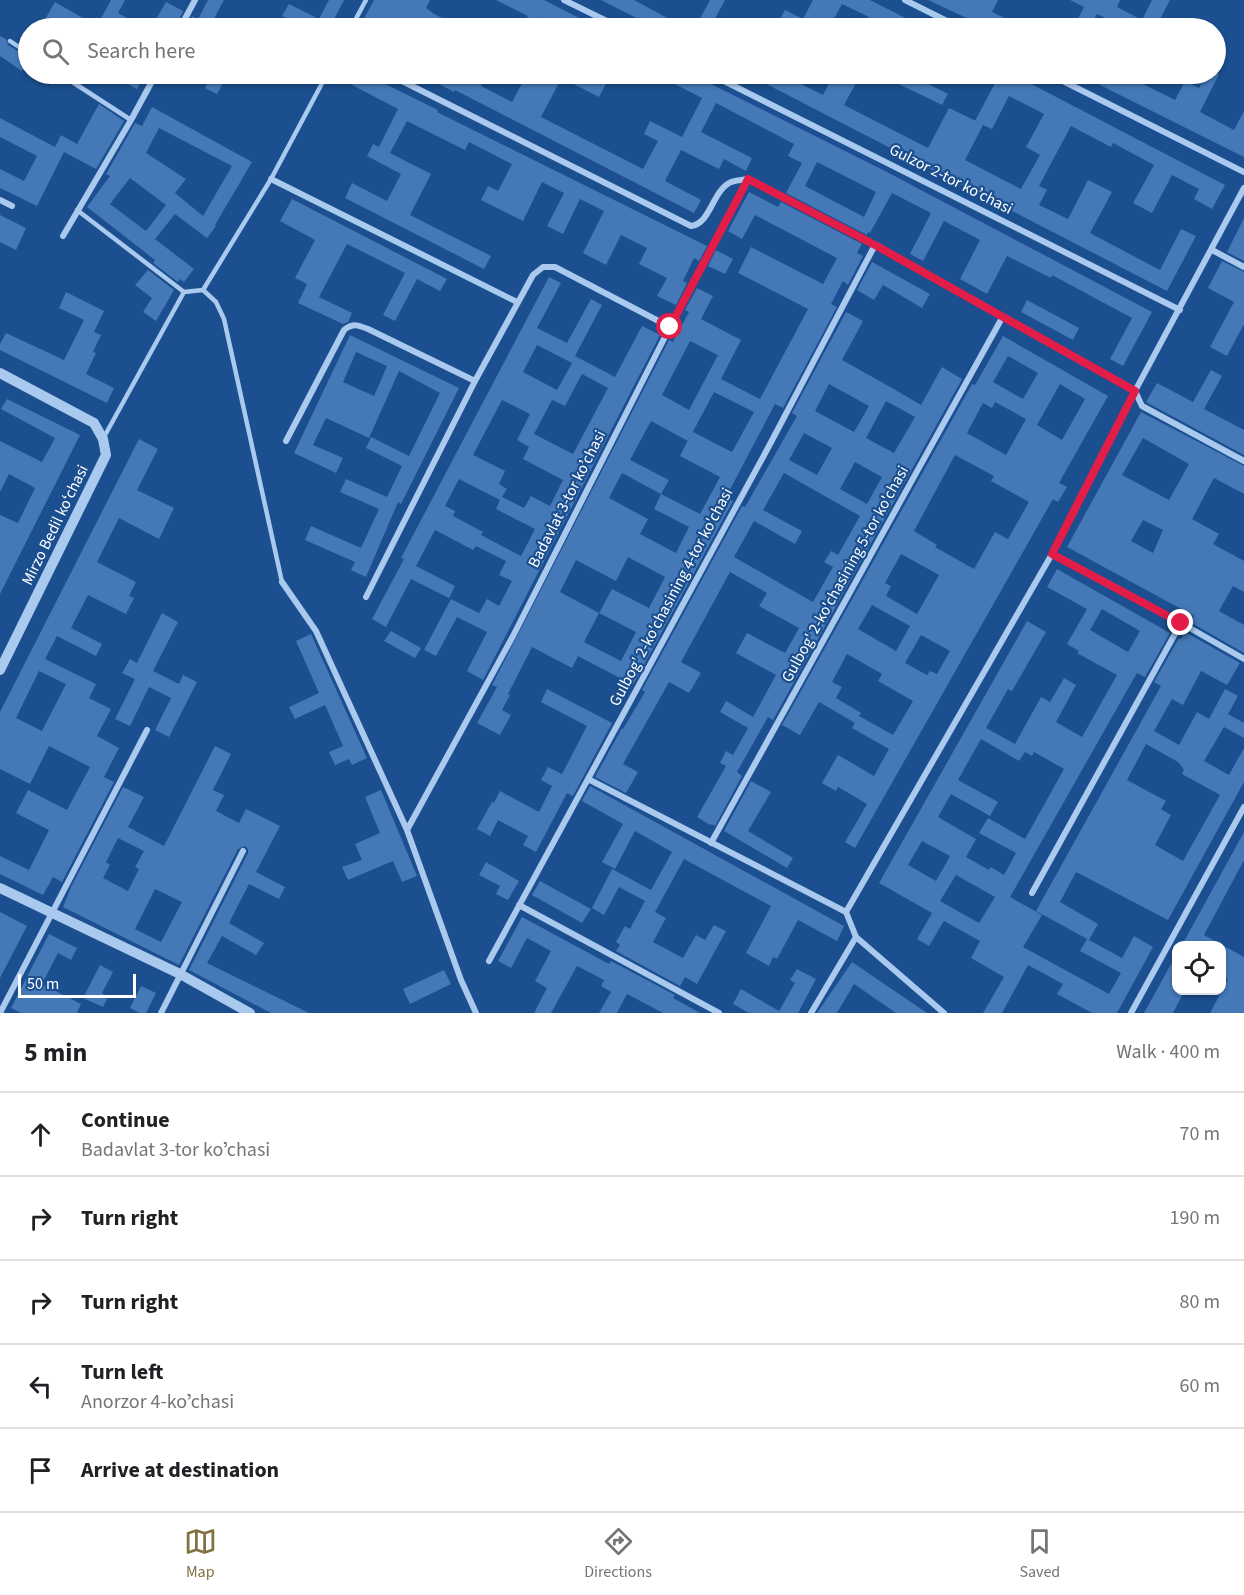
<!DOCTYPE html>
<meta charset="utf-8">
<style>
:root{--surface:#fff;--page:#f2f2f2;--text:#202124;--muted:#757577;--line:#e0e0e0;--accent:#847042}
body{margin:0;font-family:"Source Sans 3",sans-serif;background:var(--page);color:var(--text)}
.controls{position:absolute;right:18px;bottom:18px;display:grid;overflow:hidden;border-radius:12px;box-shadow:0 2px 4px #0004}
.controls button{width:54px;height:54px;display:grid;place-items:center;padding:0;border:0;border-bottom:2px solid var(--line);background:var(--surface);color:var(--text);font:30px sans-serif}
.scale{position:absolute;left:18px;bottom:15px;width:118px;box-sizing:border-box;padding-left:6px;border:3px solid #fff;border-top:0;font-size:16px;line-height:21px;white-space:nowrap;color:#fff;-webkit-text-stroke:4px #1b4f8f;paint-order:stroke}
.stop{position:absolute;width:18px;height:18px;margin:-14px;border:4px solid #e11d48;border-radius:50%;background:#fff}
.stop.end{background:#e11d48;border-color:#fff;box-shadow:0 2px 6px #0008}
.list{margin:0;padding:0;list-style:none}
h2{display:flex;justify-content:space-between;align-items:center;height:78px;margin:0;padding:0 24px;font-size:26px}
h2 small{font-size:20px;font-weight:400;color:var(--muted)}
.list li{display:grid;grid-template-columns:39px 1fr auto;gap:18px;align-items:center;box-sizing:border-box;height:84px;padding:0 24px;border-top:2px solid var(--line)}
.list b{display:block;font-size:22px;white-space:nowrap}
.list p{margin:0;font-size:20px;white-space:nowrap;color:var(--muted)}
.list em{font-size:20px;font-style:normal;color:var(--muted)}
.icon{flex:none;width:33px;height:33px;fill:none;stroke:currentColor;stroke-width:2;stroke-linecap:round;stroke-linejoin:round}
.map{position:relative;flex:none;width:1244px;height:1013px;overflow:hidden}
.search{position:absolute;background:var(--surface);box-shadow:0 2px 4px #0004;left:18px;right:18px;top:18px;height:66px;display:flex;align-items:center;gap:15px;box-sizing:border-box;padding:0 21px;border-radius:33px;color:var(--muted);font-size:22px}
.sheet{height:498px;background:var(--surface)}
nav{display:flex;justify-content:space-around;align-items:center;box-sizing:border-box;height:84px;border-top:2px solid var(--line);background:var(--surface);font-size:16px;color:var(--muted)}
nav a{display:grid;justify-items:center;gap:3px}
nav .on{color:var(--accent)}
.map>svg:first-child{display:block}
.building{fill:#4478b7;fill-rule:evenodd}
.lines{fill:none;stroke-linecap:round;stroke-linejoin:round}
.service{stroke:#a9c9ee;stroke-width:4.5}
.minor{stroke:#a9c9ee;stroke-width:6}
.tertiary{stroke:#a9c9ee;stroke-width:10}
.route{stroke:#e11d48;stroke-width:8}
.labels{text-anchor:middle;dominant-baseline:central;stroke-width:4.5;stroke-linejoin:round;paint-order:stroke}
.street-label{font-size:16px;fill:#fff;stroke:#1b4f8f}
</style>
<div class="map">
<svg width="1244" height="1013" viewBox="0 0 1244 1013">
<rect width="100%" height="100%" fill="#1b4f8f"/>
<!-- building -->
<path class="building" d="M111,0H125L118,13L145,28H69L59,23L56,28H40L55,2L97,26Z
M208,0H224L210,26L215,28H186L192,16L198,19Z
M329,0H344L331,25L338,28H308L282,16L289,4L319,19Z
M374,0H430L426,8L434,14L462,28H397L382,21L378,28H359Z
M496,0H544L599,28H563L541,17L536,28H521L528,16Z
M601,0H634L686,28H656Z
M710,0H725L710,28H695Z
M813,0H870L925,28H863L869,17L842,4L829,28H775L785,10L803,19Z
M928,0H998L992,12L1025,28H988Z
M1070,0H1120L1117,7L1142,20L1152,0H1170L1156,27L1159,28H1126L1097,14L1089,28H1073L1084,7Z
M166,2L183,11L175,28H151Z
M0,36L6,39L8,45L28,57L22,71L0,56Z
M108,74H145L137,89Z
M213,74H228L217,94L205,88Z
M331,74H365L438,110L437,112L707,246L699,261L694,258L683,281L687,283L676,305L657,296L667,278L639,264L647,248L621,235L606,265L583,253L604,211L580,199L563,234L547,226L564,193L542,182L523,221L481,200L488,186L498,191L512,164L469,142L465,150L407,121L390,153L431,174L410,215L491,256L484,269L345,198L352,183L387,201L401,174L367,156L373,144L379,147L398,109Z
M420,74H487L481,86L512,102L527,74H551L561,79L541,117L643,169L658,141L644,134L650,121L682,137L702,98L655,74H691L887,172L1152,312L1123,366L1110,359L1132,318L1052,275L1051,278L1007,256L987,294L960,279L980,240L944,221L923,261L910,254L931,213L892,193L870,233L868,232L867,235L786,193L802,163L788,156L794,144L716,103L701,132L752,158L746,171L724,159L719,169L681,150L665,181L701,200L694,213L455,90L454,92ZM817,162L876,192L864,217L805,186Z
M554,74H587L606,84L599,97Z
M747,74H781L823,95L834,74H861L844,105L928,148L949,108L978,122L975,121L995,83L978,74H1012L1225,185L1212,209L1194,199L1199,189L1172,175L1152,213L1133,203L1154,165L1113,143L1111,147L1071,126L1039,186L1047,190L1039,205L1068,219L1088,180L1112,192L1090,233L1160,270L1181,229L1196,236L1167,291ZM1009,96L1044,114L1026,147L1040,155L1021,189L965,160L983,125L992,129Z
M878,74H908L948,94L942,105Z
M1078,74H1146L1141,83L1175,100L1185,81L1199,88L1206,74H1219L1200,112L1234,130L1244,111V157Z
M99,104L124,121L96,169L64,152L37,206L0,188V169L24,181L37,156L0,137V118L55,147L61,135L77,144Z
M152,107L252,162L215,225L216,226L207,238L175,214L155,239L194,269L184,282L180,279L178,282L153,263L155,260L87,207L110,176L106,174L135,123L142,126ZM159,128L232,166L203,216L175,193L186,179L146,153ZM130,178L166,205L146,231L110,204Z
M749,192L778,207L781,202L862,244L857,253L863,256L848,285L843,281L831,304L837,307L783,408L775,404L726,497L733,501L633,685L578,656L572,668L532,647L508,694L510,695L502,710L511,715L500,735L477,723L497,687L492,685L669,340L673,342L682,325L689,312L685,310L697,288L713,296L701,319L741,340L721,379L760,399L808,309L738,273L751,247L823,284L837,258L755,215L742,239L728,231ZM690,341L718,355L689,410L662,395ZM714,392L754,412L732,452L693,432L686,444L680,456L720,477L700,514L661,494L669,480L630,460L651,421L688,441ZM622,473L661,494L654,509L689,527L676,553L640,534L648,519L609,498ZM628,557L665,577L649,608L612,589L599,613L560,592L576,560L616,581ZM599,613L636,632L621,661L584,642Z
M292,199L447,279L440,291L417,279L395,321L383,315L405,273L347,244L319,297L352,313L348,322L343,324L298,303L307,284L295,278L315,240L280,221Z
M0,215L26,228L16,250L0,242Z
M1244,218V261L1227,252Z
M716,250L733,259L725,274L708,266Z
M1222,261L1244,272V324L1227,356L1210,347L1234,302L1208,288Z
M872,262L930,294L922,308L883,285L874,300L857,290Z
M148,270L174,290L156,321L143,312L152,298L135,285Z
M549,277L561,283L537,328L567,343L591,299L602,305L575,356L615,377L642,326L660,335L483,680L467,671L487,632L457,617L436,656L424,650L451,599L479,613L487,599L499,606L512,581L499,575L506,561L476,546L473,550L435,530L416,566L455,586L449,598L411,579L386,627L372,619L404,559L401,558ZM537,345L572,363L557,390L523,372ZM582,374L608,388L573,454L534,434L552,400L565,406ZM502,400L530,414L517,440L529,447L523,459L563,480L550,506L531,496L524,508L502,497L507,489L499,484L505,471L473,455ZM459,479L500,500L496,509L535,529L521,556L481,535L483,532L453,516L455,511L445,506Z
M66,292L104,311L94,332L101,335L93,352L96,353L86,374L114,388L107,403L0,350V344L6,333L64,360L84,320L59,308Z
M1027,300L1079,328L1073,340L1021,312Z
M846,312L863,321L842,360L892,388L921,405L942,367L962,379L773,720L768,717L737,772L742,776L715,826L711,824L710,825L697,817L726,766L720,763L726,751L733,755L748,728L720,712L726,701L753,717L776,675L736,653L747,633L785,653L799,628L759,606L767,593L730,572L681,662L701,673L689,693L669,682L623,764L638,772L626,793L595,777L622,728L623,729L645,692L642,690L742,506L745,507L797,416L792,413ZM829,384L869,406L854,432L815,411ZM886,401L915,417L894,453L866,438ZM804,433L832,448L817,475L789,460ZM855,462L882,477L867,504L840,489ZM784,473L860,516L838,555L831,551L824,562L833,567L813,602L734,557L754,521L795,544L802,531L763,510Z
M350,335L459,388L401,504L398,502L366,577L351,570L355,562L305,540L311,526L361,548L379,509L340,492L346,479L387,497L402,466L366,448L371,437L409,456L440,393L399,371L369,438L326,418L313,445L343,458L336,473L294,453ZM356,352L387,366L374,396L343,382Z
M1003,336L1108,396L1059,483L1067,487L1058,502L1053,499L855,848L845,842L867,804L838,787L836,791L822,783L838,755L874,776L889,749L852,728L857,719L855,723L819,702L800,735L782,725L972,384L975,385ZM1008,356L1038,373L1023,399L993,382ZM1060,384L1085,399L1062,440L1037,425ZM995,402L1026,419L1006,455L967,433L983,403L992,408ZM955,455L994,476L991,481L1029,502L1008,539L995,532L974,569L935,547L937,545L914,531ZM901,554L939,575L917,614L886,596L891,586L885,583ZM872,605L910,626L896,651L858,629ZM921,635L950,651L937,674L930,671L927,675L905,663ZM847,654L882,674L878,681L913,701L893,735L859,716L861,713L836,698L842,687L832,682Z
M1211,370L1222,376L1204,409L1244,430V455L1146,402L1157,383L1193,402Z
M7,399L80,435L0,594V515L18,523L35,488L9,474L0,492V441L42,462L55,438L1,409Z
M1141,412L1244,466V494L1214,478L1192,519L1219,534L1213,544L1244,561V592L1233,586L1219,611L1244,625V653L1190,622L1194,616L1067,547ZM1143,438L1189,464L1169,500L1122,475ZM1143,520L1163,530L1153,553L1131,541Z
M139,439L158,449L137,490L174,508L159,539L119,518L97,562L136,582L129,596L134,598L126,614L88,595L71,628L102,644L96,656L57,636L45,659L96,684L89,698L111,709L97,736L119,748L104,777L114,782L62,882L53,877L43,895L0,874V856L29,870L49,830L16,813L28,790L67,810L90,767L49,746L30,784L0,769V712ZM39,671L66,684L42,731L16,718Z
M1057,569L1170,633L1145,677L1137,673L1010,897L1042,915L1023,947L1109,994L1121,973L1080,951L1087,939L1122,958L1134,936L1153,947L1117,1013H1092L1057,994L1063,984L1028,965L1002,1013H983L1004,977L971,958L980,941L944,921L929,946L917,939L932,913L879,883L1027,621L1046,632L1012,691L1008,689L986,728L1015,744L1041,697L1050,702L1064,678L1076,685L1056,722L1082,737L1117,675L1077,653L1079,651L1067,644L1087,609L1047,587ZM1102,609L1140,631L1128,652L1090,630ZM981,739L1019,761L1025,752L1032,756L1034,752L1064,769L1025,839L988,818L979,833L1016,853L1004,875L991,867L989,870L966,857L976,839L938,817L951,794L990,816L998,802L958,780ZM922,841L950,856L936,881L908,865ZM956,875L995,897L979,923L940,901Z
M162,613L178,622L153,671L179,684L183,675L197,682L169,737L155,730L171,698L149,687L130,726L115,719L135,679L122,673L130,659L137,663Z
M391,631L421,648L415,658L384,641Z
M1185,632L1240,663L1227,685L1201,671L1183,705L1172,699L1154,731L1179,745L1197,712L1209,719L1225,689L1238,696L1228,714L1244,723V738L1224,727L1204,761L1229,775L1244,748V782L1168,920L1076,872L1060,902L1098,924L1089,940L1036,911L1161,686L1154,682L1179,638L1181,639ZM1146,744L1178,762L1184,770L1182,774L1220,795L1183,861L1155,845L1171,815L1161,809L1166,801L1127,780Z
M311,634L367,758L352,765L349,759L335,765L329,752L343,746L325,705L295,719L289,707L319,693L296,641Z
M547,689L612,723L573,796L567,793L536,852L523,845L528,836L498,820L490,836L477,829L492,802L494,803L500,791L539,812L552,786L541,780L548,767L562,774L587,726L541,702Z
M215,746L231,754L213,790L224,795L216,811L239,823L246,809L280,826L256,872L285,887L279,899L249,884L229,923L264,943L256,955L222,936L207,963L309,1013H271L189,970L248,853V849L245,846L238,849L179,965L63,907L71,887L123,787L144,797L128,827L164,846ZM118,838L144,851L135,867L139,869L128,891L103,878L110,865L106,862ZM155,889L182,902L161,942L135,929Z
M751,781L771,792L748,831L793,858L787,868L724,831Z
M590,786L844,926L837,941L798,920L777,959L773,957L769,966L746,953L771,906L684,859L655,912L666,918L653,942L683,958L696,935L705,940L714,925L726,931L697,984L685,977L680,986L616,951L620,945L616,942L625,926L630,929L645,901L619,887L604,915L592,908L612,869L651,890L672,852L635,831L615,869L602,862L623,824L582,801Z
M381,790L417,876L402,882L393,861L348,880L342,867L362,860L355,844L380,833L365,797Z
M1244,832V860L1204,935L1244,957V1013H1210L1228,979L1221,976V945H1182Z
M486,862L519,881L508,900L496,894L500,886L479,875Z
M540,881L591,909L582,923L532,895Z
M0,912L27,926L0,978Z
M522,917L609,964L611,961L675,995L673,998L700,1013H663L627,994L617,1013H599L611,992L601,986L604,980L577,966L551,1013H534L547,988L535,981L551,951L527,938L511,968L498,961Z
M49,934L77,948L71,960L58,953L42,984L81,1004L77,1013H21L11,1008Z
M1176,955V990H1185L1173,1013H1144Z
M852,962L927,1013H896L854,984L837,1013H817Z
M100,965L113,972L102,993L108,997L103,1007L83,998Z
M797,969L816,979L798,1013H749L733,1004L741,989L779,1011L795,983L790,980Z
M444,970L451,984L410,1004L403,989Z
M141,986L156,993L146,1013H140L130,1008Z"/>
<g class="lines">
<!-- service -->
<path class="service" d="M351,28L366,0
M10,41L28,53
M60,74L131,120
M77,210L184,292L203,290L271,179L327,74
M203,290L216,302L224,319L282,582
M104,437L184,292"/>
<!-- minor -->
<path class="minor" d="M564,0L621,28
M905,0L961,28
M180,28L195,0
M388,74L691,226C710,224 712,193 729,183C734,180 742,180 748,179L875,245L1135,391L1142,406L1244,461
M710,74L1180,310
M1049,74L1244,172
M271,179L517,302
M0,200L12,206
M63,236L131,120L156,74
M1212,250L1244,267
M286,441L344,330C353,323 358,325 368,329L475,381
M1052,554L1181,623L1244,659
M282,582L316,631L407,830L461,980L476,1013
M366,597L475,381L533,275L543,267H555L670,327
M588,779L846,912L856,937L944,1013
M407,830L513,636L670,327L748,179
M711,843L1002,318
M1032,893L1181,623
M519,905L719,1013
M846,912L1052,554L1135,391L1244,188
M489,961L769,446L875,245
M0,1013L147,730
M161,1013L243,851
M811,1013L856,937
M1131,1013L1244,807"/>
<!-- tertiary -->
<path class="tertiary" d="M0,373L94,423L103,439L106,455L0,670
M0,888L180,974L250,1013"/>
</g>
<g class="lines">
<!-- route -->
<path class="route" d="M670,327L748,179L875,245L1135,391L1052,554L1181,623"/>
</g>
<g class="labels">
<!-- street labels -->
<g class="street-label">
<text transform="translate(951 179) rotate(27)">Gulzor 2-tor koʼchasi</text>
<text transform="translate(567 499) rotate(-63)">Badavlat 3-tor koʼchasi</text>
<text transform="translate(55 525) rotate(-64)">Mirzo Bedil koʻchasi</text>
<text transform="translate(845 574) rotate(-61)">Gulbog' 2-ko'chasining 5-tor ko'chasi</text>
<text transform="translate(671 597) rotate(-62)">Gulbog' 2-ko'chasining 4-tor ko'chasi</text>
</g>
</g>
</svg>
<div class="controls">
<button><svg class="icon" aria-label="locate" viewBox="0 0 24 24"><circle cx="12" cy="12" r="6"/><path d="M12 2v4M12 18v4M2 12h4M18 12h4"/></svg></button>
</div>
<div class="scale">50 m</div>
<div class="stop" style="left:670px;top:327px"></div>
<div class="stop end" style="left:1181px;top:623px"></div>
<div class="search"><svg class="icon" aria-label="search" viewBox="0 0 24 24"><circle cx="10" cy="10" r="6"/><path d="M15 15l6 6"/></svg>Search here</div>
</div>
<section class="sheet">
<h2>5 min<small>Walk · 400 m</small></h2>
<ul class="list">
<li><svg class="icon" aria-label="ahead" viewBox="0 0 24 24"><path d="M12 20V5M6 11l6-6 6 6"/></svg><div><b>Continue</b><p>Badavlat 3-tor koʼchasi</p></div><em>70 m</em></li>
<li><svg class="icon" aria-label="right" viewBox="0 0 24 24"><path d="M7 20v-9h11M14 6l5 5-5 5"/></svg><div><b>Turn right</b></div><em>190 m</em></li>
<li><svg class="icon" aria-label="right" viewBox="0 0 24 24"><path d="M7 20v-9h11M14 6l5 5-5 5"/></svg><div><b>Turn right</b></div><em>80 m</em></li>
<li><svg class="icon" aria-label="left" viewBox="0 0 24 24"><path d="M17 20v-9H6M10 6l-5 5 5 5"/></svg><div><b>Turn left</b><p>Аnorzor 4-koʼchasi</p></div><em>60 m</em></li>
<li><svg class="icon" aria-label="arrive" viewBox="0 0 24 24"><path d="M6 21V4h12l-3 4 3 4H6"/></svg><div><b>Arrive at destination</b></div></li>
</ul>
</section>
<nav>
<a class="on"><svg class="icon" aria-label="map" viewBox="0 0 24 24"><path d="M3 6l6-2 6 2 6-2v14l-6 2-6-2-6 2zM9 4v14M15 6v14"/></svg>Map</a>
<a><svg class="icon" aria-label="directions" viewBox="0 0 24 24"><path d="M12 3l9 9-9 9-9-9zM9 14v-3h6M13 9l2 2-2 2"/></svg>Directions</a>
<a><svg class="icon" aria-label="saved" viewBox="0 0 24 24"><path d="M7 4h10v16l-5-4-5 4z"/></svg>Saved</a>
</nav>
